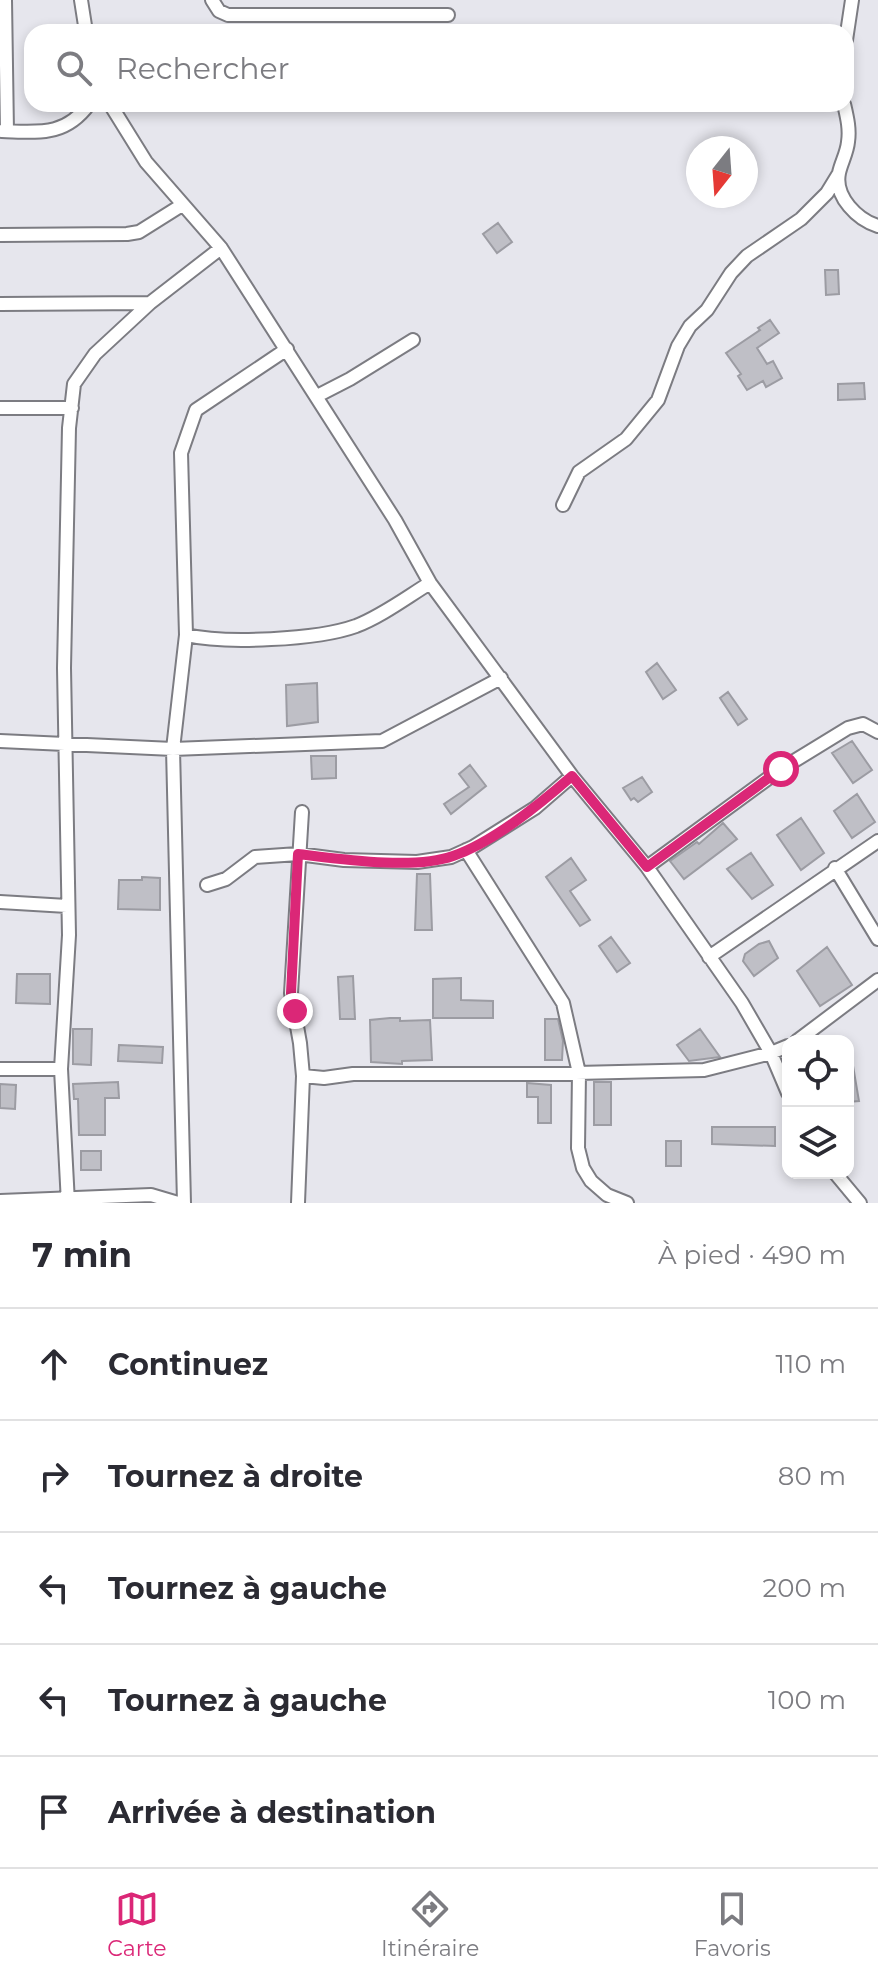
<!DOCTYPE html>
<html lang="fr">
<meta charset="utf-8">
<style>
:root{--surface:#fff;--page:#f7f7f7;--text:#2b2b33;--muted:#7c7c81;--line:#e1e1e2;--accent:#db2777}
body{margin:0;font-family:Montserrat,sans-serif;background:var(--page);color:var(--text)}
.controls{position:absolute;right:24px;bottom:24px;display:grid;overflow:hidden;border-radius:16px;box-shadow:0 4px 12px #0003}
.controls button{width:72px;height:72px;display:grid;place-items:center;padding:0;border:0;border-bottom:2px solid var(--line);background:var(--surface);color:var(--text);font:40px sans-serif}
.compass{position:absolute;left:686px;top:136px;width:72px;height:72px;border-radius:50%;background:var(--surface);box-shadow:0 4px 12px #0003;rotate:197deg}
.stop{position:absolute;width:24px;height:24px;margin:-18px;border:6px solid #db2777;border-radius:50%;background:#fff}
.stop.end{background:#db2777;border-color:#fff;box-shadow:0 2px 8px #0008}
.list{margin:0;padding:0;list-style:none}
h2{display:flex;justify-content:space-between;align-items:center;height:104px;margin:0;padding:0 32px;font-size:34px}
h2 small{font-size:26px;font-weight:400;color:var(--muted)}
.list li{display:grid;grid-template-columns:52px 1fr auto;gap:24px;align-items:center;box-sizing:border-box;height:112px;padding:0 32px;border-top:2px solid var(--line)}
.list b{display:block;font-size:30px;white-space:nowrap}
.list em{font-size:26px;font-style:normal;color:var(--muted)}
.icon{flex:none;width:44px;height:44px;fill:none;stroke:currentColor;stroke-width:2;stroke-linecap:round;stroke-linejoin:round}
.map{position:relative;flex:none;width:878px;height:1203px;overflow:hidden}
.search{position:absolute;background:var(--surface);box-shadow:0 4px 12px #0003;left:24px;right:24px;top:24px;height:88px;display:flex;align-items:center;gap:20px;box-sizing:border-box;padding:0 28px;border-radius:24px;color:var(--muted);font-size:30px}
.sheet{height:664px;background:var(--surface)}
nav{display:flex;justify-content:space-around;align-items:center;box-sizing:border-box;height:112px;border-top:2px solid var(--line);background:var(--surface);font-size:22px;color:var(--muted)}
nav a{display:grid;justify-items:center;gap:4px}
nav .on{color:var(--accent)}
.map>svg:first-child{display:block}
.building{fill:#bfbfc6;stroke:#9c9ca3;stroke-width:2}
.lines{fill:none;stroke-linecap:round;stroke-linejoin:round}
.minor-casing{stroke:#7c7c82;stroke-width:16}
.minor{stroke:#fff;stroke-width:12}
.route{stroke:#db2777;stroke-width:10}
</style>
<div class="map">
<svg width="878" height="1203" viewBox="0 0 878 1203">
<rect width="100%" height="100%" fill="#e6e6ed"/>
<!-- building -->
<path class="building" d="M498,223L512,242L497,253L483,234Z
M825,270H838L839,294L826,295Z
M770,320L779,333L757,348L767,364L773,361L782,378L766,387L763,381L747,390L738,376L741,374L726,353L760,330L758,328Z
M864,383L865,399L838,400V384Z
M657,663L676,690L663,699L646,672Z
M317,683L318,722L287,726L286,685Z
M728,692L747,719L738,725L720,698Z
M852,741L872,770L853,783L832,753Z
M311,756H336V778L312,779Z
M470,765L486,786L451,814L444,804L469,787L459,774Z
M642,777L652,792L638,802L634,798L631,800L623,788Z
M857,794L875,822L852,838L834,811Z
M801,818L824,853L801,870L777,835Z
M723,823L737,839L684,879L670,861L697,842L699,844Z
M751,853L773,885L752,899L727,869Z
M571,858L586,880L570,891L590,920L580,926L546,877Z
M417,874H430L432,930H415Z
M142,877L160,878V910L118,909L119,880H142Z
M611,937L630,963L617,972L599,946Z
M769,941L778,958L754,976L743,961L745,954L759,944Z
M827,947L852,985L820,1006L797,971Z
M17,974H50V1004L16,1003Z
M353,976L355,1019H340L338,977Z
M461,978V1000L493,1001V1018H433V979Z
M390,1018H400V1021L430,1020L432,1060L402,1061V1064L371,1062L370,1020Z
M545,1019H558L563,1041L562,1060H545Z
M73,1029H92L91,1065L73,1064Z
M700,1029L720,1057L689,1061L677,1045Z
M119,1045L163,1047L162,1063L118,1061Z
M852,1060L859,1101L848,1102V1061Z
M118,1082L119,1098H105V1135H79L78,1099H74L73,1084Z
M594,1082H611V1125H594Z
M527,1083L551,1085V1123H538V1097H527Z
M0,1084L16,1085L15,1109L0,1108Z
M712,1127H775V1146L712,1144Z
M666,1141H681V1166H666Z
M81,1151H101V1170H81Z"/>
<g class="lines">
<defs>
<path id="minor" d="M5,0L7,131
M81,0L86,32
M212,0L219,11L228,15H448
M846,40L852,0
M110,104L146,162L221,248L395,520L430,583L572,776L647,867L742,1003L771,1053L788,1093
M844,104C847,117 850,129 848,142C847,153 841,163 839,173C834,197 858,220 878,226
M2,131C38,132 65,137 89,104
M0,235L127,234L139,232L182,205
M0,304L150,303
M317,396L350,379L413,340
M0,408H72
M563,505L579,472L626,439L658,400L678,346L690,326L707,310L731,273L747,256L801,219L827,193L838,175
M186,635C225,644 317,640 356,626C382,616 407,597 430,583
M0,741L173,749L382,741L501,678
M466,850L563,1003L579,1073L578,1148L583,1168L591,1181L607,1195L627,1203
M647,867L781,769L848,728L863,724L878,732
M835,868L878,939
M207,885L226,879L255,857L298,854L344,860L417,862L451,857L473,847L535,808L572,776
M0,902L67,906
M709,957L878,841
M797,1041L878,980
M0,1069H61
M303,1076L324,1078L353,1074H534L704,1070L771,1053L788,1046
M835,1173L860,1203
M0,1201L151,1195L178,1203
M68,1203L61,1069L69,935L64,668L69,428L74,384L95,354L150,303L221,248
M184,1203L173,749L186,635L181,453L196,410L287,349
M298,1203L303,1076L300,1043L291,993L302,812"/>
</defs>
<!-- minor casing -->
<use href="#minor" class="minor-casing"/>
<!-- minor -->
<use href="#minor" class="minor"/>
</g>
<g class="lines">
<!-- route -->
<path class="route" d="M295,1011L291,993L298,854C340,859 414,870 453,856C494,842 540,804 572,776L647,867L781,769"/>
</g>
</svg>
<div class="controls">
<button><svg class="icon" aria-label="locate" viewBox="0 0 24 24"><circle cx="12" cy="12" r="6"/><path d="M12 2v4M12 18v4M2 12h4M18 12h4"/></svg></button>
<button><svg class="icon" aria-label="layers" viewBox="0 0 24 24"><path d="M12 4l9 5-9 5-9-5zM3 14l9 5 9-5"/></svg></button>
</div>
<svg class="compass" viewBox="-18 -18 36 36"><path d="M0-13l5 13h-10z" fill="#e53935"/><path d="M0 13l5-13h-10z" fill="#7c7c81"/></svg>
<div class="stop" style="left:781px;top:769px"></div>
<div class="stop end" style="left:295px;top:1011px"></div>
<div class="search"><svg class="icon" aria-label="search" viewBox="0 0 24 24"><circle cx="10" cy="10" r="6"/><path d="M15 15l6 6"/></svg>Rechercher</div>
</div>
<section class="sheet">
<h2>7 min<small>À pied · 490 m</small></h2>
<ul class="list">
<li><svg class="icon" aria-label="ahead" viewBox="0 0 24 24"><path d="M12 20V5M6 11l6-6 6 6"/></svg><div><b>Continuez</b></div><em>110 m</em></li>
<li><svg class="icon" aria-label="right" viewBox="0 0 24 24"><path d="M7 20v-9h11M14 6l5 5-5 5"/></svg><div><b>Tournez à droite</b></div><em>80 m</em></li>
<li><svg class="icon" aria-label="left" viewBox="0 0 24 24"><path d="M17 20v-9H6M10 6l-5 5 5 5"/></svg><div><b>Tournez à gauche</b></div><em>200 m</em></li>
<li><svg class="icon" aria-label="left" viewBox="0 0 24 24"><path d="M17 20v-9H6M10 6l-5 5 5 5"/></svg><div><b>Tournez à gauche</b></div><em>100 m</em></li>
<li><svg class="icon" aria-label="arrive" viewBox="0 0 24 24"><path d="M6 21V4h12l-3 4 3 4H6"/></svg><div><b>Arrivée à destination</b></div></li>
</ul>
</section>
<nav>
<a class="on"><svg class="icon" aria-label="map" viewBox="0 0 24 24"><path d="M3 6l6-2 6 2 6-2v14l-6 2-6-2-6 2zM9 4v14M15 6v14"/></svg>Carte</a>
<a><svg class="icon" aria-label="directions" viewBox="0 0 24 24"><path d="M12 3l9 9-9 9-9-9zM9 14v-3h6M13 9l2 2-2 2"/></svg>Itinéraire</a>
<a><svg class="icon" aria-label="saved" viewBox="0 0 24 24"><path d="M7 4h10v16l-5-4-5 4z"/></svg>Favoris</a>
</nav>
